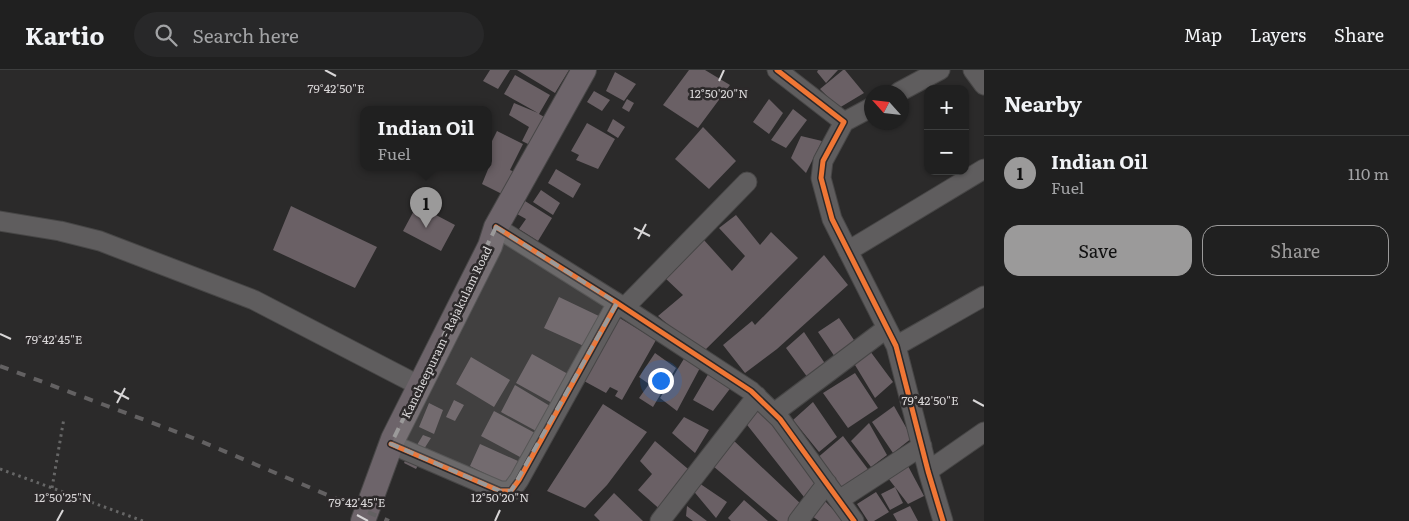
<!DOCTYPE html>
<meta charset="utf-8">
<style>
:root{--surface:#202020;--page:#282829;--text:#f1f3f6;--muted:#a2a3a5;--line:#3d3e3e;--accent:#9b9a9a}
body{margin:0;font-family:Literata,serif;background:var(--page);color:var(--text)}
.controls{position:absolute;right:15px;top:15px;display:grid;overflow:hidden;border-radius:10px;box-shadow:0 1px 4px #0004}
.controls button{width:45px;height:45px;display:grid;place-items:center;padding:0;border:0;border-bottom:1px solid var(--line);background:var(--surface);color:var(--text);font:25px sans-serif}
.compass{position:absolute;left:864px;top:15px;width:45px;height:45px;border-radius:50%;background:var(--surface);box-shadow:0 1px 4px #0004;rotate:297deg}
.you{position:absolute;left:660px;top:310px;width:18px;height:18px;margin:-12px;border:4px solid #fff;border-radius:50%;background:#1a73e8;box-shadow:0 0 0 8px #1a73e833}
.badge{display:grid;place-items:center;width:32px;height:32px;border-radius:50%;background:var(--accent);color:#111;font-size:16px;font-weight:700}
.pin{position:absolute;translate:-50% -41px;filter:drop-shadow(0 1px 2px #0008)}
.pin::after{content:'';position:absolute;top:26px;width:18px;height:15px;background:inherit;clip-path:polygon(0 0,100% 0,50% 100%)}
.popup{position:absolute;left:360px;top:36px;width:132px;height:65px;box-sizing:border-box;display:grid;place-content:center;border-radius:10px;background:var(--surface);filter:drop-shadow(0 1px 4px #0005);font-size:16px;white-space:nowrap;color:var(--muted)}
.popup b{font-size:19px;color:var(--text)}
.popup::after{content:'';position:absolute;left:50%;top:100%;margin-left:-10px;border:10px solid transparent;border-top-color:var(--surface)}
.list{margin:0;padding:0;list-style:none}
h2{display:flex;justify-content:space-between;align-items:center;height:65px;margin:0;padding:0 20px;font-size:21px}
h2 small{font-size:16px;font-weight:400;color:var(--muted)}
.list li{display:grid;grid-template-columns:32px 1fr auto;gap:15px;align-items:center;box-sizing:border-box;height:75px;padding:0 20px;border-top:1px solid var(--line)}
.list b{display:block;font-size:19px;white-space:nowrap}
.list p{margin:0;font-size:16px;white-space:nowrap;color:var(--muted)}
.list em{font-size:16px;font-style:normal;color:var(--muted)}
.actions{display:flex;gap:10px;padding:15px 20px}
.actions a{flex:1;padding:11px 0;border:1px solid var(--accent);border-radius:15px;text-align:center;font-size:18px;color:var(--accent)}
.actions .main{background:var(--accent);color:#111}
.icon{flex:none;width:28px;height:28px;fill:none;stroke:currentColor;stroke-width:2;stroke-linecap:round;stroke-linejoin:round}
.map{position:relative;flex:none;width:984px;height:451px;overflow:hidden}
header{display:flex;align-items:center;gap:30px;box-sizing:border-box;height:70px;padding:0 25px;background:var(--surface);border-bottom:1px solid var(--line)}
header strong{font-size:24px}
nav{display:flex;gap:28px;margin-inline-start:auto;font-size:18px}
.search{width:350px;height:45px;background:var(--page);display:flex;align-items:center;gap:12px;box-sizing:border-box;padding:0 18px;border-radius:28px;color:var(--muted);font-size:19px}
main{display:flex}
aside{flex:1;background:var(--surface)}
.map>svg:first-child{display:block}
.building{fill:#6a6065}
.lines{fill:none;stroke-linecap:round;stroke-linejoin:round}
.minor-casing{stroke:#474646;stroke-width:21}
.major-casing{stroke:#474646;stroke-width:26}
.path{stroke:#666;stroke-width:3;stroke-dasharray:2.5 4;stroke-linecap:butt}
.minor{stroke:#5f5d5e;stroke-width:19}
.major{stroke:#6d646a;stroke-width:24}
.rail{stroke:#636162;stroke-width:4;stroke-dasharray:9 9;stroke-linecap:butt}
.cycleway-casing{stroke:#2c292a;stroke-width:8}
.cycleway{stroke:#f07635;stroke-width:5}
.marked{fill:#9b9a9a;fill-opacity:0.2;stroke:#9b9a9a;stroke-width:4;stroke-dasharray:10 6;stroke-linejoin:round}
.ticks{fill:none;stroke:#d8d6d7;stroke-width:2}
.labels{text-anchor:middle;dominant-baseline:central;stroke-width:5;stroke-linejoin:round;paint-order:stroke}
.street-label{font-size:12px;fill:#d8d6d7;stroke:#2c292a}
.ticks-label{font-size:12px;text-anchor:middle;fill:#d8d6d7;stroke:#2c292a;stroke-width:5;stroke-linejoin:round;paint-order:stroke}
</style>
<header>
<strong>Kartio</strong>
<div class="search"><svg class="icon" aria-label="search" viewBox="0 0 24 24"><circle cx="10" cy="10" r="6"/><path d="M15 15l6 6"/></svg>Search here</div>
<nav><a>Map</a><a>Layers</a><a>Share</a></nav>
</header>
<main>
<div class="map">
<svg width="984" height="451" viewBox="0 0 984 451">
<rect width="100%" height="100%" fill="#2b2a2a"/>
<!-- building -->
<path class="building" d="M490,0H510L498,19L483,11Z
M517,0H569L555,23Z
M689,0H705L730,15L698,58L663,35Z
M818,0H838L826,13L817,2Z
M843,0H845L864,23L839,38L820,19Z
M615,2L636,14L624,31L606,21Z
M515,5L550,25L539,44L548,49L534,77L522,71L529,57L509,45L514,33L538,43L504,24Z
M594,21L610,30L602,41L587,32Z
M627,29L634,33L629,42L622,38Z
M769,29L783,43L769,64L753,52Z
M793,39L807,50L786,78L771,70Z
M613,49L625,57L618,68L607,61Z
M587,53L615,69L598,99L576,90L579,85L571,81Z
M703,57L736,91L709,119L675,89Z
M497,61L523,74L510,100L517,103L504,125L482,114L491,92L488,91V79Z
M801,66L822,71L806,103L791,88Z
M556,99L581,114L573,128L548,113Z
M541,120L560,133L553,145L533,132Z
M525,131L552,148L538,171L519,159L526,149L517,144Z
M417,135L455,155L441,181L403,161Z
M291,136L377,177L355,218L273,180Z
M736,145L760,175L771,162L798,188L702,283L658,246L683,225L664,207L703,169L732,201L745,186L719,158Z
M824,185L848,215L777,279L745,303L723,275L752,251L755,255Z
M559,227L603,248L586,277L544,258Z
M618,247L656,270L622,330L615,326L618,321L610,317L606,323L584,311Z
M839,248L854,270L835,287L818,262Z
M804,262L826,295L808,308L786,278Z
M870,281L893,312L875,328L855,295Z
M655,283L676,298L653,337L639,328L649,314L639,307Z
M532,284L568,304L552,333L516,313Z
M471,287L510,310L494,337L456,314Z
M685,287L701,296L677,341L660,328Z
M710,301L732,316L713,341L693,330Z
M855,303L878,338L848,358L823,323Z
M515,315L550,336L536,361L501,342Z
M454,330L464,335L455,351L446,347Z
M813,332L837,367L819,382L793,350Z
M429,333L443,340L434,364L419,357Z
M603,334L647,362L607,415L585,438L547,421Z
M762,336L821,413L804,427L744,351Z
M894,336L912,368L893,383L872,352Z
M494,341L535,363L520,387L481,366Z
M684,347L709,360L695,383L672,363Z
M869,353L887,385L871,397L851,371Z
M423,365L431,368L424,379L417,375Z
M843,366L870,402L843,421L816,389Z
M732,369L802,435L791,451H778L713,396Z
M655,371L694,404L663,442L638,420L652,404L640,391Z
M480,374L518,391L506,414L470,396Z
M408,383L421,390L416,399L404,393Z
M908,396L924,426L908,434L895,417L903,433L890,440L881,424L895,417L888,408Z
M696,411L727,432L716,448L691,418Z
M876,422L889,442L874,451H868L857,434Z
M614,423L643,451H600L594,445Z
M744,430L768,451H731L728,448Z
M825,431L844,451H819L812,446Z
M687,436L707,451H693L686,446Z
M910,436L918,451H897L893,444Z"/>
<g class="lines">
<defs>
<path id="minor" d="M777,0L844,52L823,91L821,108L832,149L896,276L928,401L943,451
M973,0L984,15
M899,22L940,0
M844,52L872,37
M0,151L60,161L100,171L254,230L420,316
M496,157L617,233L751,321L780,349L854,451
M848,181L984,99
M624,238L747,112
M896,276L984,226
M774,343L887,258
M391,374L500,421H511L519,410L617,233
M928,401L984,362
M839,430L922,376
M660,451L757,326
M798,451L827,413"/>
<path id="major" d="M363,451L393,369L490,176L496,157L584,0"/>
</defs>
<!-- minor casing -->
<use href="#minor" class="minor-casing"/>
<!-- major casing -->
<use href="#major" class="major-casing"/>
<!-- path -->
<path class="path" d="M0,399L143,451
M52,418L64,348"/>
<!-- minor -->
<use href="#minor" class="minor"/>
<!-- major -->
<use href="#major" class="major"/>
<!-- rail -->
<path class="rail" d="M0,296L193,368L389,451"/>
<defs>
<path id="cycleway" d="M777,0L844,52L823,91L821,108L832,149L896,276L928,401L943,451
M496,157L617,233L751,321L780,349L854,451
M391,374L500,421H511L519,410L617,233"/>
</defs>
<!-- cycleway casing -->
<use href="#cycleway" class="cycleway-casing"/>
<!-- cycleway -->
<use href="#cycleway" class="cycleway"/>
</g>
<!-- marked area -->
<path class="marked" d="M496,157L617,233L511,421H500L391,374Z"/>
<!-- ticks -->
<path class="ticks" d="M325,0L336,6M719,11L724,0M634,158L650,166M638,169L646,154M0,264L11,269M114,321L129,329M973,330L984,336M117,333L125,318M357,445L368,451M57,451L63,440M495,451L500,440"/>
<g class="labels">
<!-- street labels -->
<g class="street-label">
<text transform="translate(446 262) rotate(-64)">Kancheepuram - Rajakulam Road</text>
</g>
</g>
<g class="ticks-label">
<text x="336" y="23">79°42'50"E</text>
<text x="719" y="28">12°50'20"N</text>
<text x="54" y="274">79°42'45"E</text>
<text x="930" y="335">79°42'50"E</text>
<text x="63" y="432">12°50'25"N</text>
<text x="500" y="432">12°50'20"N</text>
<text x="357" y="437">79°42'45"E</text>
</g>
</svg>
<div class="controls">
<button>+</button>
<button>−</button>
</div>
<svg class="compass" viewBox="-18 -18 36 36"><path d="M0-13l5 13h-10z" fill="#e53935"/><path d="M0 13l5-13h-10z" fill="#a2a3a5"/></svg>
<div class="you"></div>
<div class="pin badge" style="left:426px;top:158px">1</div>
<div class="popup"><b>Indian Oil</b>Fuel</div>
</div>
<aside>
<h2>Nearby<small></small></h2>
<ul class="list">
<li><span class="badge">1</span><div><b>Indian Oil</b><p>Fuel</p></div><em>110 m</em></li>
</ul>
<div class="actions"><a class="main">Save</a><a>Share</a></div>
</aside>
</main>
